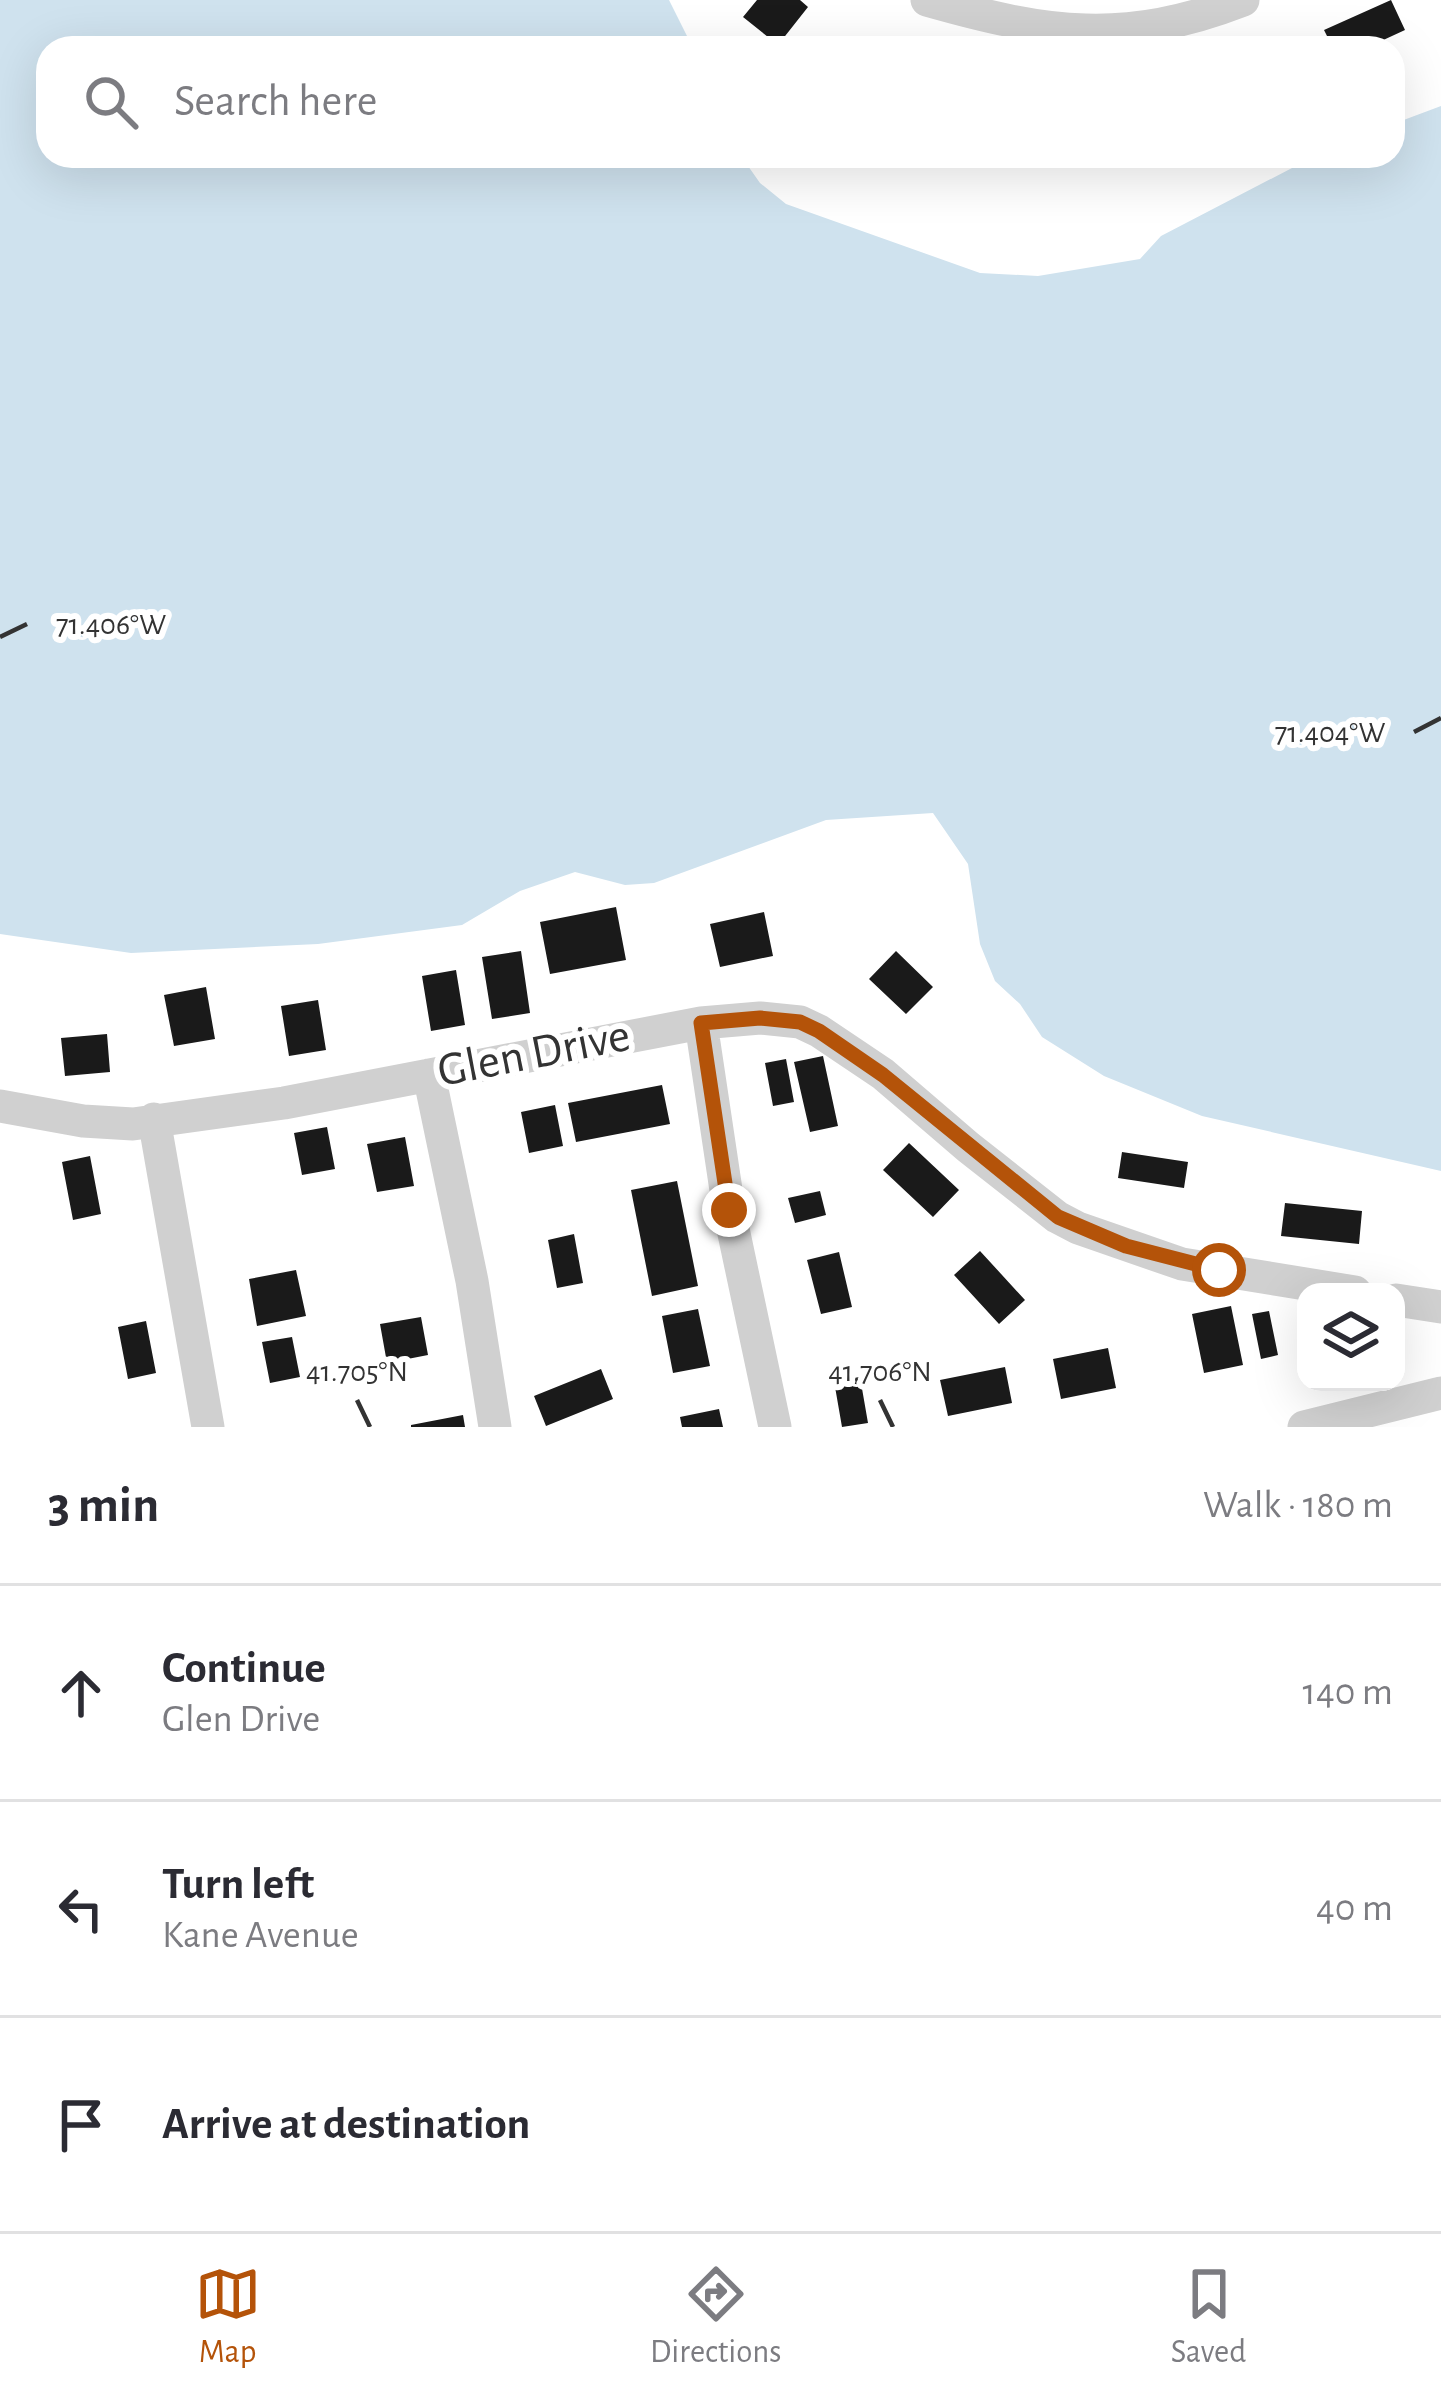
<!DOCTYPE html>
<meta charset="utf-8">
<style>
:root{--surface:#fff;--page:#f2f2f3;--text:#2b2b33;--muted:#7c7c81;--line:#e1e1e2;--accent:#b45309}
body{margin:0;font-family:"Alegreya Sans",sans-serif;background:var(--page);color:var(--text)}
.controls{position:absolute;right:36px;bottom:36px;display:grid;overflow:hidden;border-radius:24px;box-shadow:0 12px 48px #0002}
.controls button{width:108px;height:108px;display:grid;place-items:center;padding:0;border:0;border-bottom:3px solid var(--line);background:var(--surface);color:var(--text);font:60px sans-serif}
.stop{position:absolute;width:36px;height:36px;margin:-27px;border:9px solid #b45309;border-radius:50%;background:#fff}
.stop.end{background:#b45309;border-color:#fff;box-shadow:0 3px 12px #0008}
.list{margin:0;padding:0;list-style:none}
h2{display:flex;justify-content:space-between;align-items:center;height:156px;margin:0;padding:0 48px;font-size:51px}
h2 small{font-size:39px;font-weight:400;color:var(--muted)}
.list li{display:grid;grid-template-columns:78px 1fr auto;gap:36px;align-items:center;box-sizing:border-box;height:216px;padding:0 48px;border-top:3px solid var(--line)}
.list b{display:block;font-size:45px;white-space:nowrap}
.list p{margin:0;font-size:39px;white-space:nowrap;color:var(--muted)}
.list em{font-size:39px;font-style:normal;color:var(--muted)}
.icon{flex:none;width:66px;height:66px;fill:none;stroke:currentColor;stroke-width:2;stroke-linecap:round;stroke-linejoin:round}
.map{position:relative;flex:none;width:1441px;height:1427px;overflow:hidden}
.search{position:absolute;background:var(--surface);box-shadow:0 12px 48px #0002;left:36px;right:36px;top:36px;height:132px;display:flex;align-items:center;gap:30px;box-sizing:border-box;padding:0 42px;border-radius:36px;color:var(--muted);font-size:45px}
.sheet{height:804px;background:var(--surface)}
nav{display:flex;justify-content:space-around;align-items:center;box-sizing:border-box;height:168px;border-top:3px solid var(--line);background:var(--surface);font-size:33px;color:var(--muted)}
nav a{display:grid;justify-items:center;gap:6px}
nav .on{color:var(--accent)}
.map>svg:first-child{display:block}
.water{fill:#cfe2ee}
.building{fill:#1a1a1a}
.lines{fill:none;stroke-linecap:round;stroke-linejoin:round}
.minor{stroke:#d0d0d0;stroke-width:33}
.route{stroke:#b45309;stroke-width:15}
.ticks{fill:none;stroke:#333;stroke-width:4.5}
.labels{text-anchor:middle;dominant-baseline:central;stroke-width:12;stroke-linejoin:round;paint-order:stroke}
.street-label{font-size:48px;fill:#333;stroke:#fff}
.ticks-label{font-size:30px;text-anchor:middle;fill:#333;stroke:#fff;stroke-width:12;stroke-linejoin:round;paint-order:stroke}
</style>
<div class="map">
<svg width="1441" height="1427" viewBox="0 0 1441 1427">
<rect width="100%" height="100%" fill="#fff"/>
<!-- water -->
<path class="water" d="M0,0H669L693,48H48V156H741L760,183L786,204L980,273L1038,276L1140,259L1161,236L1315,156H1393V124L1441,106V1171L1202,1116L1104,1076L1042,1037L1020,1004L995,981L980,944L968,864L933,813L826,820L654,883L625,885L575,872L520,891L462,925L318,944L131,953L0,934Z"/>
<!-- building -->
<path class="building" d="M757,0H800L808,7L778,45L743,17Z
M1391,0L1405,30L1366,48H1333L1324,30Z
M616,907L626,960L550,974L540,922Z
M764,912L773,956L720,967L710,924Z
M521,951L530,1013L492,1019L482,957Z
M896,951L933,987L906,1014L869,979Z
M456,970L465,1025L431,1031L422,976Z
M206,987L215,1039L174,1046L164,995Z
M318,1000L326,1050L289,1056L281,1006Z
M107,1034L110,1072L65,1076L61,1038Z
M823,1056L838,1126L810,1132L794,1062Z
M786,1059L794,1102L773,1106L765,1063Z
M662,1085L670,1124L576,1142L568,1103Z
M555,1105L563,1146L529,1153L521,1112Z
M327,1127L335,1169L302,1175L294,1133Z
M405,1137L414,1186L377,1192L367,1144Z
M909,1143L959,1190L933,1217L883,1170Z
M1122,1152L1188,1162L1184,1188L1118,1178Z
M90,1156L101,1214L73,1220L62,1162Z
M677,1181L698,1286L652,1296L631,1190Z
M820,1191L826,1215L795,1223L788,1198Z
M1285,1203L1362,1211L1359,1244L1281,1236Z
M574,1234L583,1283L557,1288L548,1240Z
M980,1251L1025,1300L999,1324L954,1275Z
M839,1252L852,1307L821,1314L807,1260Z
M296,1270L306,1316L257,1326L249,1279Z
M1231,1306L1243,1365L1204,1373L1192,1314Z
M698,1309L710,1366L673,1373L662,1316Z
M1269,1311L1278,1355L1261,1359L1252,1314Z
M421,1317L428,1355L387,1363L380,1324Z
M146,1321L156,1373L128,1379L118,1327Z
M292,1337L300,1377L270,1383L262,1342Z
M1108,1348L1116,1388L1061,1399L1053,1359Z
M1005,1367L1012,1403L948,1416L940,1380Z
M601,1369L613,1399L546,1426L534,1396Z
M860,1377L868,1423L842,1427L834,1381Z
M719,1409L723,1427H682L680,1417Z
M463,1415L465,1427H411V1425Z"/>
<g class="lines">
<!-- minor -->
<path class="minor" d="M927,0C1047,34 1124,46 1243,0
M701,1023L729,1210L775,1427
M429,1075L472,1281L495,1427
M0,1106L83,1121L133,1124L284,1103L701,1023L760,1018L800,1022L819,1031L883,1074L968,1147L1057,1217L1078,1228L1182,1264L1355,1292
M154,1119L208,1427
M1396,1300L1441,1307
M1304,1427L1441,1393"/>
</g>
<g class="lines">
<!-- route -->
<path class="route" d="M729,1210L701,1023L760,1018L800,1022L819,1031L883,1075L1058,1217L1126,1246L1219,1270"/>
</g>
<!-- ticks -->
<path class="ticks" d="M0,637L27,624M1414,732L1441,718M357,1400L370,1427M880,1400L893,1427"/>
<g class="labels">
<!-- street labels -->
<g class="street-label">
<text transform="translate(534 1054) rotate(-11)">Glen Drive</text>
</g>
</g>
<g class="ticks-label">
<text x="111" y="634">71.406°W</text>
<text x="1330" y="742">71.404°W</text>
<text x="357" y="1381">41.705°N</text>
<text x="880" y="1381">41.706°N</text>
</g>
</svg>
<div class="controls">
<button><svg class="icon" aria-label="layers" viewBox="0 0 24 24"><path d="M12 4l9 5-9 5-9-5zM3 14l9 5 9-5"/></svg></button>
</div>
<div class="stop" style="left:1219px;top:1270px"></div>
<div class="stop end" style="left:729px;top:1210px"></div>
<div class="search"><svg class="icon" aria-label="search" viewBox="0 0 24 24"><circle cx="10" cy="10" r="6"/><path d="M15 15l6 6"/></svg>Search here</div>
</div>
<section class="sheet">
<h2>3 min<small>Walk · 180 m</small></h2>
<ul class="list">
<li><svg class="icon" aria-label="ahead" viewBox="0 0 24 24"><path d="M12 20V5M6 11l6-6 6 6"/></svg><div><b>Continue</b><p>Glen Drive</p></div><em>140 m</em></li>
<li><svg class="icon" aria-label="left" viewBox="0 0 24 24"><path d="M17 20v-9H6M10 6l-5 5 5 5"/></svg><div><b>Turn left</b><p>Kane Avenue</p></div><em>40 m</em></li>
<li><svg class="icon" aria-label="arrive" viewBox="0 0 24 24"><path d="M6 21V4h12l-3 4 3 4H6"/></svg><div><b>Arrive at destination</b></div></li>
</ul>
</section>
<nav>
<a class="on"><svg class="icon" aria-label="map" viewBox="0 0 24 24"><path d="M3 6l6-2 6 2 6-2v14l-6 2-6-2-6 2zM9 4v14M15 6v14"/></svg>Map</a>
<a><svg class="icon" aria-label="directions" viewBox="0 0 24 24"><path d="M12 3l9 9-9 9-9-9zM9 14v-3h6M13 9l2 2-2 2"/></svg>Directions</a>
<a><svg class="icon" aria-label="saved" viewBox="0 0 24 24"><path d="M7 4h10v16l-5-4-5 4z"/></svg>Saved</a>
</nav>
